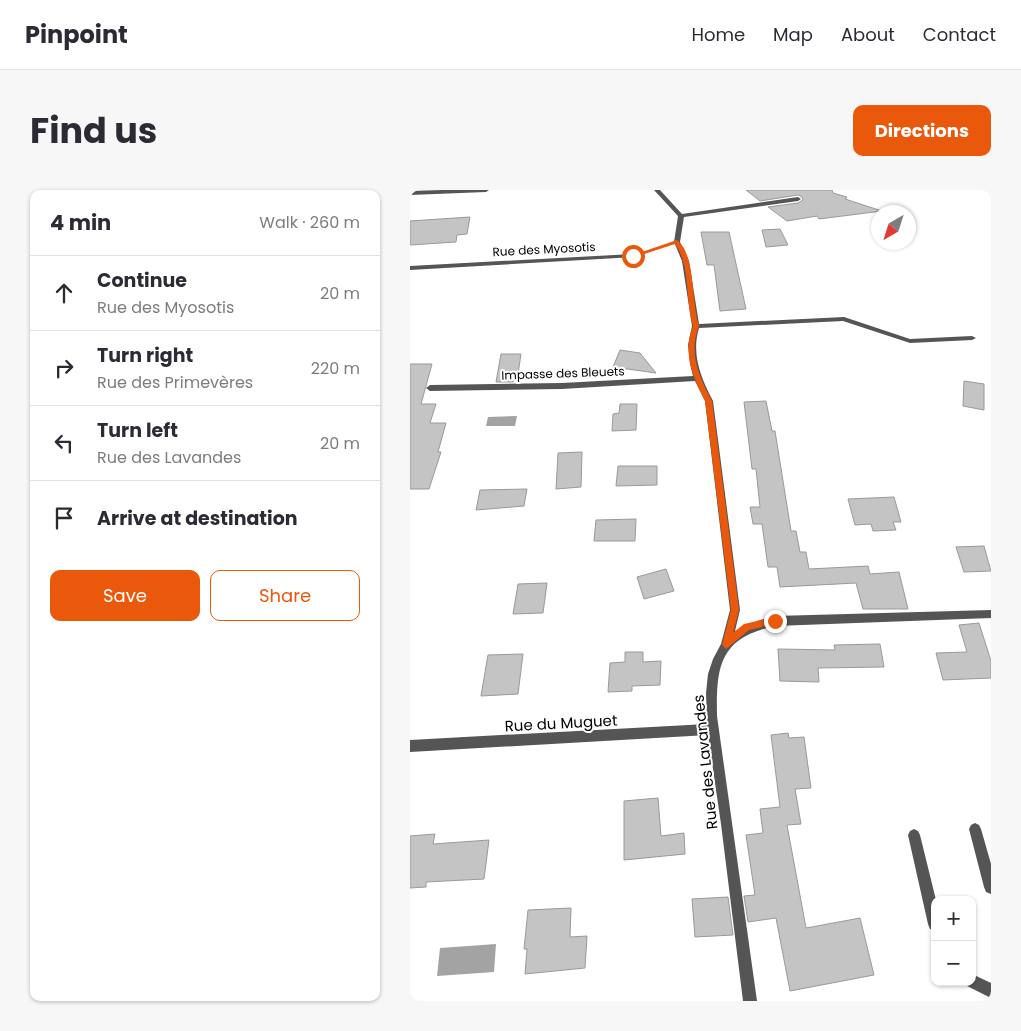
<!DOCTYPE html>
<meta charset="utf-8">
<style>
:root{--surface:#fff;--page:#f7f7f7;--text:#2b2b33;--muted:#7c7c81;--line:#e1e1e2;--accent:#ea580c}
body{margin:0;font-family:Poppins,sans-serif;background:var(--page);color:var(--text)}
.controls{position:absolute;right:15px;bottom:15px;display:grid;overflow:hidden;border-radius:10px;box-shadow:0 1px 4px #0004}
.controls button{width:45px;height:45px;display:grid;place-items:center;padding:0;border:0;border-bottom:1px solid var(--line);background:var(--surface);color:var(--text);font:25px sans-serif}
.compass{position:absolute;left:461px;top:15px;width:45px;height:45px;border-radius:50%;background:var(--surface);box-shadow:0 1px 4px #0004;rotate:219deg}
.stop{position:absolute;width:15px;height:15px;margin:-11px;border:4px solid #ea580c;border-radius:50%;background:#fff}
.stop.end{background:#ea580c;border-color:#fff;box-shadow:0 1px 5px #0008}
.list{margin:0;padding:0;list-style:none}
h2{display:flex;justify-content:space-between;align-items:center;height:65px;margin:0;padding:0 20px;font-size:21px}
h2 small{font-size:16px;font-weight:400;color:var(--muted)}
.list li{display:grid;grid-template-columns:32px 1fr auto;gap:15px;align-items:center;box-sizing:border-box;height:75px;padding:0 20px;border-top:1px solid var(--line)}
.list b{display:block;font-size:19px;white-space:nowrap}
.list p{margin:0;font-size:16px;white-space:nowrap;color:var(--muted)}
.list em{font-size:16px;font-style:normal;color:var(--muted)}
.actions{display:flex;gap:10px;padding:15px 20px}
.actions a{flex:1;padding:11px 0;border:1px solid var(--accent);border-radius:10px;text-align:center;font-size:18px;color:var(--accent)}
.actions .main{background:var(--accent);color:#fff}
.icon{flex:none;width:28px;height:28px;fill:none;stroke:currentColor;stroke-width:2;stroke-linecap:round;stroke-linejoin:round}
.map{position:relative;flex:none;width:581px;height:811px;overflow:hidden;border-radius:10px}
header{display:flex;align-items:center;gap:30px;box-sizing:border-box;height:70px;padding:0 25px;background:var(--surface);border-bottom:1px solid var(--line)}
header strong{font-size:24px}
nav{display:flex;gap:28px;margin-inline-start:auto;font-size:18px}
.intro{display:flex;align-items:center;justify-content:space-between;box-sizing:border-box;height:120px;padding:0 30px}
h1{margin:0;font-size:35px}
.button{padding:12px 22px;border-radius:10px;background:var(--accent);color:#fff;font-size:18px;font-weight:700}
main{display:flex;gap:30px;padding:0 30px}
aside{flex:1;background:var(--surface);border-radius:10px;box-shadow:0 1px 4px #0004}
.map>svg:first-child{display:block}
.water{fill:#a3a3a3}
.building{fill:#c4c4c4;stroke:#999}
.lines{fill:none;stroke-linecap:round;stroke-linejoin:round}
.path{stroke:#777;stroke-width:2;stroke-dasharray:0.5 2;stroke-linecap:butt}
.service{fill:#555;fill-rule:evenodd}
.minor{fill:#555;fill-rule:evenodd}
.route{fill:#ea580c}
.labels{text-anchor:middle;dominant-baseline:central;stroke-width:4;stroke-linejoin:round;paint-order:stroke}
.far-street-label{font-size:12px;fill:#000;stroke:#fff}
.street-label{font-size:15px;fill:#000;stroke:#fff}
</style>
<header>
<strong>Pinpoint</strong>
<nav><a>Home</a><a>Map</a><a>About</a><a>Contact</a></nav>
</header>
<div class="intro"><h1>Find us</h1><a class="button">Directions</a></div>
<main>
<aside>
<h2>4 min<small>Walk · 260 m</small></h2>
<ul class="list">
<li><svg class="icon" aria-label="ahead" viewBox="0 0 24 24"><path d="M12 20V5M6 11l6-6 6 6"/></svg><div><b>Continue</b><p>Rue des Myosotis</p></div><em>20 m</em></li>
<li><svg class="icon" aria-label="right" viewBox="0 0 24 24"><path d="M7 20v-9h11M14 6l5 5-5 5"/></svg><div><b>Turn right</b><p>Rue des Primevères</p></div><em>220 m</em></li>
<li><svg class="icon" aria-label="left" viewBox="0 0 24 24"><path d="M17 20v-9H6M10 6l-5 5 5 5"/></svg><div><b>Turn left</b><p>Rue des Lavandes</p></div><em>20 m</em></li>
<li><svg class="icon" aria-label="arrive" viewBox="0 0 24 24"><path d="M6 21V4h12l-3 4 3 4H6"/></svg><div><b>Arrive at destination</b></div></li>
</ul>
<div class="actions"><a class="main">Save</a><a>Share</a></div>
</aside>
<div class="map">
<svg width="581" height="811" viewBox="0 0 581 811">
<rect width="100%" height="100%" fill="#fff"/>
<!-- water -->
<path class="water" d="M107,226L105,236H76L78,227Z
M86,754L84,782L27,786L30,758Z"/>
<!-- building -->
<path class="building" d="M336,0H422L423,3L437,7L435,9L472,21L409,29L407,26L377,31L358,17L388,13L393,10L392,7L388,5L350,11Z
M60,27L57,44L47,45L46,52L0,55V31Z
M370,39L378,55L356,57L352,40Z
M291,42H319L336,119L310,121L304,75H297Z
M210,160L230,163L246,183L203,177Z
M91,164H111L108,184H105L103,192H86Z
M0,174H22L11,214H26L20,233H36L28,262H31L19,299H0Z
M554,191L574,194V220L553,216Z
M356,211L362,241H365L381,341H386L390,362H396L399,379L458,376L460,384L489,382L498,419H453L446,393L370,397L367,377H358L352,334H343L340,317H350L346,279H342L334,212Z
M210,214H227L226,240L202,241L203,224L209,223Z
M172,262L171,297L146,299L148,263Z
M208,276H247V295L206,296Z
M117,299L114,316L66,320L70,300Z
M484,307L491,332H483L486,340L463,341L461,334L445,335L438,309Z
M226,329L225,351H184L186,330Z
M574,356L581,381L554,382L546,357Z
M256,379L264,401L234,409L227,387Z
M137,393L133,423L103,424L108,394Z
M569,433L581,471V488L533,490L526,463L557,462L549,435Z
M470,454L474,477L408,478L409,492L370,491L368,459L425,460L424,455Z
M215,462H233V472L251,471L250,495L222,496V501L198,502L200,473L215,472Z
M113,464L108,504L71,506L78,465Z
M378,543L379,548L394,547L401,598L385,599L391,634L377,635L396,738L450,728L464,785L380,801L366,728L338,732L334,706L345,705L336,645L353,643L350,619L370,617L361,545Z
M248,608L251,646L274,643L275,664L214,670V611Z
M25,644L23,654L79,650L74,689L16,692V697L0,698V646Z
M318,707L323,745L285,747L282,709Z
M161,718L160,747L177,746L175,778L115,784L117,759H114L118,720Z"/>
<g class="lines">
<!-- path -->
<path class="path" d="M233,63L256,55"/>
<!-- service -->
<path class="service" d="M565,633L569,635L571,639L581,674V704L576,702L574,697L559,639L561,635Z
M504,639L508,641L510,645L526,710L525,741L520,739L518,734L498,645L500,641Z
M562,784L581,793V808L557,796L556,792H562Z"/>
<!-- minor -->
<path class="minor" d="M32,0H79L76,2L0,5V1Z
M244,0H250L272,24L388,7L391,9L388,11L274,27L270,52L279,71L289,134L434,127L500,149L562,146L566,148L562,150L500,153L433,131L289,138C281,164 291,188 303,211L330,420L325,441L347,431L365,426L581,420V428L365,436C310,448 306,475 307,526L347,811H333L311,634L298,545L0,562V550L297,534L296,503L298,484L303,469L311,454L320,420L295,211L285,191L152,199L20,201L16,198L20,195L152,193L283,186L280,174L278,155L282,136L272,71L264,52L268,26Z
M223,64L226,66L225,67L0,80V76Z"/>
</g>
<!-- route -->
<path class="route" d="M267,50C286,64 281,113 289,136C278,162 289,187 302,211L329,420L323,443L334,434L365,427L369,431L365,434L339,440L316,459L312,455L321,420L295,211C283,187 272,162 283,136C275,110 281,76 265,54L225,67L220,66Z"/>
<g class="labels">
<!-- far-street labels -->
<g class="far-street-label">
<text transform="translate(134 59) rotate(-3)">Rue des Myosotis</text>
<text transform="translate(153 183) rotate(-2)">Impasse des Bleuets</text>
</g>
<!-- street labels -->
<g class="street-label">
<text transform="translate(151 533) rotate(-3)">Rue du Muguet</text>
<text transform="translate(295 572) rotate(-96)">Rue des Lavandes</text>
</g>
</g>
</svg>
<div class="controls">
<button>+</button>
<button>−</button>
</div>
<svg class="compass" viewBox="-18 -18 36 36"><path d="M0-13l5 13h-10z" fill="#e53935"/><path d="M0 13l5-13h-10z" fill="#7c7c81"/></svg>
<div class="stop" style="left:223px;top:66px"></div>
<div class="stop end" style="left:365px;top:431px"></div>
</div>
</main>
